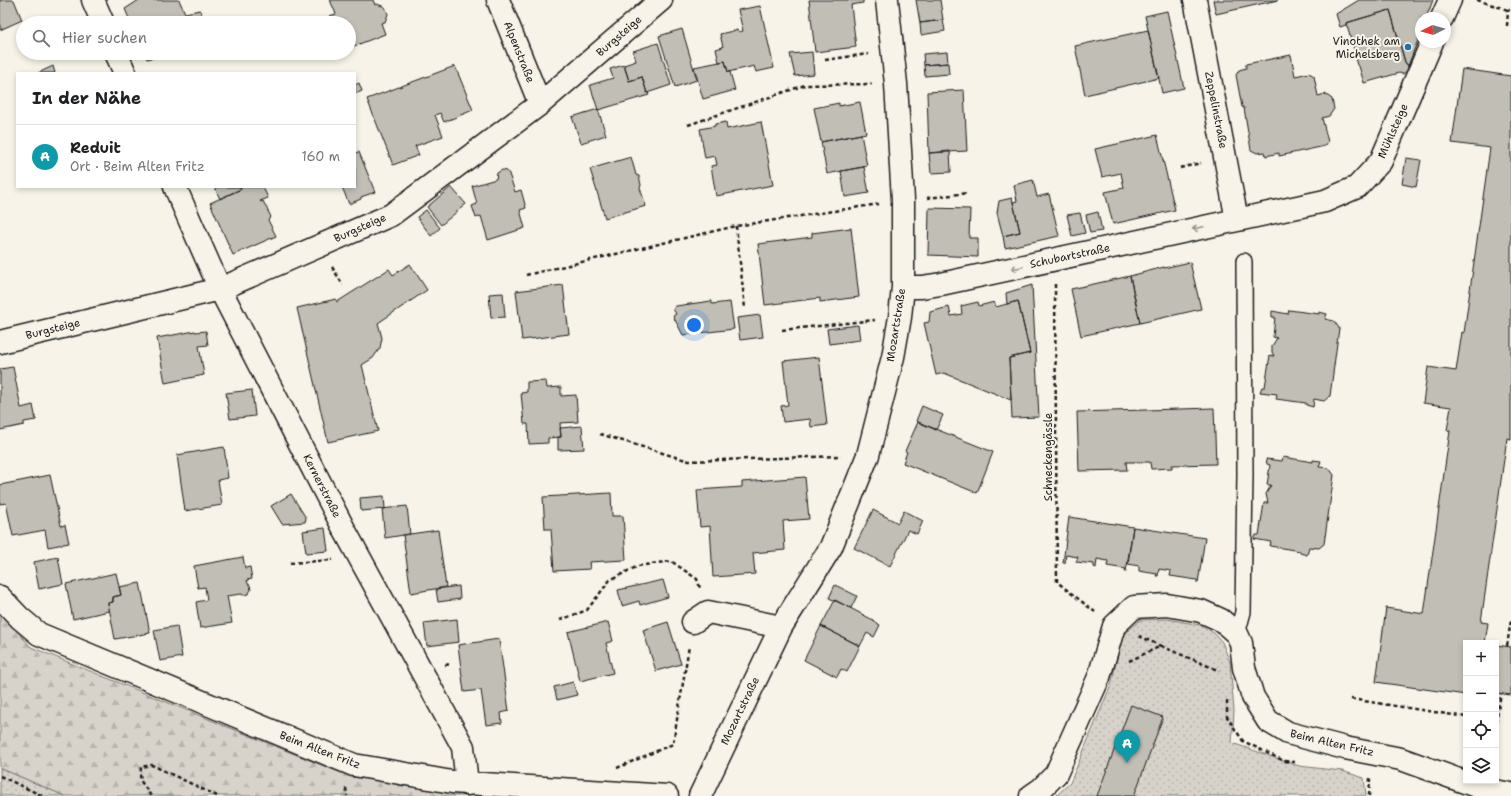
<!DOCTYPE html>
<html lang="de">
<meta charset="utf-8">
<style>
:root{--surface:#fff;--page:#f2f2f2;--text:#202124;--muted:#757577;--line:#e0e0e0;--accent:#1f6fb2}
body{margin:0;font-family:"Shantell Sans",sans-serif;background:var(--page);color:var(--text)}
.controls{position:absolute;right:12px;bottom:12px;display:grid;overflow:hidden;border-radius:0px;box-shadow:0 2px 6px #0003}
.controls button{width:36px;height:36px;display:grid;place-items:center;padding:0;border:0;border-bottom:1px solid var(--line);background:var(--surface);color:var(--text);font:20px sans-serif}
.compass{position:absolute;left:1415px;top:12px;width:36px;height:36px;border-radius:50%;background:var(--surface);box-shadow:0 2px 6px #0003;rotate:265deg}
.you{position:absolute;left:694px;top:325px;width:14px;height:14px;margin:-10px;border:3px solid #fff;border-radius:50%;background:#1a73e8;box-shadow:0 0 0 6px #1a73e833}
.badge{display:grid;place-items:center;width:26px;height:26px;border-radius:50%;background:var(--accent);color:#fff;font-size:13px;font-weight:700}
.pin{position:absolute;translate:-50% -33px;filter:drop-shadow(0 1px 2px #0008)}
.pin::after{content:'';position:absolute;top:21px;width:14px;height:12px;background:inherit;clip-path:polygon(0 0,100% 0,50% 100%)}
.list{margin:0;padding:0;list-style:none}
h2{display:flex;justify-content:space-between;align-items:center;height:52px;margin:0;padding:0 16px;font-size:17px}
h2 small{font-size:13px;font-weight:400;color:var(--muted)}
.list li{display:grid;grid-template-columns:26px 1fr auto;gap:12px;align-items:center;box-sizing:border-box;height:64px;padding:0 16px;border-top:1px solid var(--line)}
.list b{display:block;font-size:15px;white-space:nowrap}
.list p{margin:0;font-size:13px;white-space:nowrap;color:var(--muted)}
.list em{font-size:13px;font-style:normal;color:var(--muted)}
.icon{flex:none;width:22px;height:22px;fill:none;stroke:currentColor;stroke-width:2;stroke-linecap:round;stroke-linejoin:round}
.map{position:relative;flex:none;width:1511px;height:796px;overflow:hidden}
.search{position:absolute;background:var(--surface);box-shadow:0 2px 6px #0003;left:16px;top:16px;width:340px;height:44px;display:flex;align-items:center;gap:10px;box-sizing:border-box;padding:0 14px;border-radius:22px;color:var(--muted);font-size:15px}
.panel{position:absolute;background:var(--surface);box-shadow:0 2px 6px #0003;left:16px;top:72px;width:340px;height:116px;border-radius:0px}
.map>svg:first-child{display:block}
.green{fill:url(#green-dots);stroke:#7a7874}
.forest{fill:url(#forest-firs);stroke:#7a7874}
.building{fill:#c0beb5;stroke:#1c1c1c}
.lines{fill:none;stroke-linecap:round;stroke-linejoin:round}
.service-casing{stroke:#1c1c1c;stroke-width:18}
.minor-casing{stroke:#1c1c1c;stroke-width:25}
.path{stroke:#1c1c1c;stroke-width:2.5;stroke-dasharray:4 3;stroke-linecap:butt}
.service{stroke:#f7f3e8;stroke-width:15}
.minor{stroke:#f7f3e8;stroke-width:22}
.oneway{stroke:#94928c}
.poi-dot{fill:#1f6fb2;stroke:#f7f3e8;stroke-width:1.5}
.labels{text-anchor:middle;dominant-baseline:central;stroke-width:4;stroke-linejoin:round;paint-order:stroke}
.street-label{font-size:11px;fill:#1c1c1c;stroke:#f7f3e8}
.poi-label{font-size:11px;fill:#1c1c1c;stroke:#f7f3e8;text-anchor:end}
</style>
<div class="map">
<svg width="1511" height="796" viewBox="0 0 1511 796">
<defs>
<pattern id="green-dots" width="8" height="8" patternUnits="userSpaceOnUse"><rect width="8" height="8" fill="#d7d3cb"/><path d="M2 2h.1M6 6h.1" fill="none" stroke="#b8b5ae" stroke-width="1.8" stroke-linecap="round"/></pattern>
<pattern id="forest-firs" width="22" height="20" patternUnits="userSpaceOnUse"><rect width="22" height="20" fill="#d7d3cb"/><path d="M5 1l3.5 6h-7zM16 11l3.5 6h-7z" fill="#b8b5ae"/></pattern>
</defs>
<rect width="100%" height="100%" fill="#f7f3e8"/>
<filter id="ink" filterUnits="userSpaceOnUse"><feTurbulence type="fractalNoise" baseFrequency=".025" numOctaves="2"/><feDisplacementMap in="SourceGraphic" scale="8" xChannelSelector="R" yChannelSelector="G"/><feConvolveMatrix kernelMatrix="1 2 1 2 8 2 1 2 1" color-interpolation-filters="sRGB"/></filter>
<g filter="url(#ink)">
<!-- green -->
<path class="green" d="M1167,619L1200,625L1214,633L1222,642L1230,662L1234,711L1232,743L1299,766L1342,771L1364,778L1366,796H1056L1070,783L1111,685L1122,636L1140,620Z
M0,768L65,796H0Z"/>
<!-- forest -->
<path class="forest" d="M0,612L31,647L351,777L533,796H65L0,768Z"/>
<!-- building -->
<path class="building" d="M0,0H14L22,20L0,30Z
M139,0H179L185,13L200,10L205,23H131L125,9Z
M330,0H373L375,5L377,4L385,7L388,14L385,22L381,23L385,34L349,48V23H332L329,16L336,14Z
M809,0H863V3L851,5L856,47L815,52Z
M916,0H940L943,20L920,23Z
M1213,0H1278L1216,14Z
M1359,0H1433L1426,18H1421V32L1408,66L1405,62L1390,10L1346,23V25L1340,27L1336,14Z
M760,6L774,68L756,72L754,66L728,72L725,61L719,62L716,49L723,47L720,34L737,30L739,32L743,31L738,10Z
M1390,10L1405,62L1408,66V70L1403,74L1399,73L1364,83L1359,66L1357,65L1356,62L1357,59L1346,23Z
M1167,11L1184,88L1162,93L1145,16Z
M943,20L945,31L921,35L920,23Z
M682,29L697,80L675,87L659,36Z
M1148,30L1159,78L1085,95L1075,46Z
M658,43L671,85L647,93L642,77L629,81L624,65L636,61L633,51Z
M812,52L814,74L795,76L790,54Z
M947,52L948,63L924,65L923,54Z
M144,53H172L147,59Z
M1291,55L1295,76L1309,73L1314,76L1318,96L1325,94L1332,99L1334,109L1329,116L1322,118L1328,142L1325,146L1279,156V153L1266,156L1265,152L1257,153L1251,150L1244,108L1242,107L1236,75L1239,70L1246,68V64Z
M725,61L728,72H730L735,90L703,99L694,67Z
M948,63L949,74L925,76L924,65Z
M624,65L629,81L642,77L647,93H648L649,95L598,110L590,85L613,78L610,69Z
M53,66L55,73H38Z
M455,66L473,110L444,122L440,113L435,115L443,136L415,146L419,155L393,165L367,99Z
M1462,69L1511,76V439L1507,438L1481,622L1488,623L1485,643H1466V695L1376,682L1386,608L1424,614L1450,431L1447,430L1451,407L1423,403L1428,367L1456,371L1462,332L1464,333L1490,148L1452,143Z
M359,83L362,91L355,94V85Z
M964,90L967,151L929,153L927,92Z
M860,102L866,133L821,142L814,108L839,103V106Z
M598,109L606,135L581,143L572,117Z
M726,122L727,129L761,122L773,185L716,196L711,166L717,165L715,156L705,158L700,129L715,126V124Z
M861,134L867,166L827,174L821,142Z
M1157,135L1175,210L1113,224L1105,192L1124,188L1121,173L1102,177L1095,149Z
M950,151L951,172L931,173L929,153Z
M359,152L375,192L361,197V199L349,204L342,187H355V153Z
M631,157L636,175L639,176L641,185L640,188L646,206L605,218L590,169Z
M1406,158L1421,160L1416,187L1402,184Z
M864,167L869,193L845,197L841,171Z
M502,170L507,171L509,174L515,192L521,190L526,208L520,210L525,228L488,240L481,216L476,218L472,206L477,204L472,186L496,179L497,173Z
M1033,180L1037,197L1049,194L1059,236L1005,248L1003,236L1020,232L1013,202L1017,201L1014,185Z
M217,187H240L241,189L220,199L215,188Z
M240,187H263L268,198L260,201L261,202L263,201L271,217L268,220L276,236L233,255L210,203L241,189Z
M451,187L466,204L441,225L427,207Z
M1012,198L1020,232L1003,236L997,213L999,201Z
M929,208L970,209L969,238H978V257L928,255Z
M426,210L440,228L431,236L417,217Z
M1098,212L1102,231L1090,233L1086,215Z
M1080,213L1085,233L1072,236L1067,215Z
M851,228L859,297L820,302V298L765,305L758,244L812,237V233Z
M1190,262L1201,309L1140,323L1130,276L1164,267V268Z
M410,264L427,290L378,323L382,338L380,348L373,358L362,365L378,431L328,442L297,308L336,299L337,302L389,269L393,275Z
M1130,276L1140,323L1081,336L1071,289Z
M563,285L569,334L522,340L516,291Z
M1032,285L1039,417L1012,418L1009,358L1030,353L1018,301L1007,304L1006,293Z
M503,293L505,317L491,318L489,294Z
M711,301L712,304L730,302L734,329L683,335L673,316L676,314L673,309L676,306Z
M1018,301L1030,353L1009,358L1011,400L944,373L936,375L924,323L929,322L930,312L949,307L951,316L962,314L961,306L978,302L979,306L994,302L996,307Z
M1289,310L1319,314V312L1327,314L1325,319L1334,321L1339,328L1330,396L1324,401L1314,399L1313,407L1306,405V403L1276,399L1277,394L1260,392L1262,387H1265L1270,355L1274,356L1272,352V346L1277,338L1273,337L1275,317H1272V311L1288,314Z
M760,315L763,337L740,340L737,318Z
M858,325L860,340L829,344L827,329Z
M195,331V332L206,331L208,345L199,346L204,375L165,383L157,338Z
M819,357L827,425L811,427L810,419L783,422L781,406L788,405L783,361Z
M13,367L21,408L33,405L36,420L24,422V425L0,430V369Z
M546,381L547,388L561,387V396L576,395L578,422L560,423L561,437L548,438V443L529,444L528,424H524L521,393L527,392V382Z
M252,390L255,416L230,419L226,393Z
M922,406L943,415L936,430L916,421Z
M1214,408L1216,464L1172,465V468L1151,469L1150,462H1126L1127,470L1079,471L1077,412Z
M918,422L993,452L977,493L903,463L907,452L905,451Z
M582,426L584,449L558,450V437H561L560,428Z
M224,447L228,478L218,480L222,505L185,511L177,455Z
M1283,457L1313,462V460L1321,461L1319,467L1329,468L1334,475L1324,544L1319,548L1309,547L1307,555L1300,553V551L1270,546L1271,542L1254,539L1256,535H1259L1264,503H1268L1266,494L1271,485H1267L1270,465L1267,464L1266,459L1282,461Z
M50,475L61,526L65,525L69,543L48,547L45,530L13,536L6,503L0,504V485Z
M805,477L809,519L783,521L785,550L753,553L755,574L713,577L710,526L700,527L697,490L742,487V482Z
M611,493L612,516H623L626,560L589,562L590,569L554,571L551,529H545L543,497Z
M291,494L306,518L305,522L282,524L271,506Z
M384,496L385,509L361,511L360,498Z
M407,506L410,534L385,538L382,509Z
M873,510L898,523L904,511L923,521L917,534L908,530L890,566L854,548Z
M1069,517L1133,527L1126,572H1125L1126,569L1107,566L1108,561L1097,559L1096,568L1094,567V564L1076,562L1078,557L1066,555L1065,563H1063Z
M1133,527L1205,538L1198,583H1197V580L1170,576L1171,571L1159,569L1158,576H1156L1157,574L1139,571V566L1128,564Z
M325,528L328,551L306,553L303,531Z
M438,530L446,587L411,593L403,535Z
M58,557L63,584L39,589L34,562Z
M243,557L245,568L250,567L252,579L247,580L248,584L250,585L251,590L248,594L243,595L241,594L227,596L232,623L200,628L196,602L207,600L205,587L198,588L194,566Z
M116,573L121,595L113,597V602L108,603L109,611L73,619L66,584Z
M663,580L668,597L640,605L639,601L622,606L618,590Z
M140,583L150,633L115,639L108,603L113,602V597L121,595L119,587Z
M835,585L857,596L851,608L829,598Z
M459,586L460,599L438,602L436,589Z
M835,600L873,620V621L880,625L874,637L867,633L860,646L821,626Z
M457,619L459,642L427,646L424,623Z
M608,622L613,641L606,643L613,673L580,681L568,632Z
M668,622L681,664L656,671L643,630Z
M177,626L182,657L160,661L154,630Z
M821,626L860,646L847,672L841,669L837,677L804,660Z
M499,639L509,711L501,713L502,723L486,725L481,690L464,692L458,645Z
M1496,645L1511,647V695L1496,693Z
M573,682L577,695L557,700L554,687Z
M1131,705L1163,717L1134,796H1097Z"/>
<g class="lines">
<defs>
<path id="service" d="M1237,634L1243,612L1245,475L1244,261"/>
<path id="minor" d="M93,0L103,23
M498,0L540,104
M1195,0L1237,220
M1442,18L1450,0
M116,53L125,73
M175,187L220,289L345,531L463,747L467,784
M903,287H922L941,284L1325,201L1357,187L1381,161L1432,42
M0,342L220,289L391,215L540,104L661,0
M0,597L20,618L39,634L354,765L452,782L667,796
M693,622L708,612L781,627
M700,796L781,627L831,547L868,455L893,357L900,317L903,287V200L896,84L887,0
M1031,796L1041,789L1056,774L1099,677L1114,626L1134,607L1167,605L1201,611L1221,620L1237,634L1241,643L1244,668L1253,697L1268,721L1288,733L1345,748L1401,759L1484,789L1511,794"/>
</defs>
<!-- service casing -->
<use href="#service" class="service-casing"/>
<!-- minor casing -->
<use href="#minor" class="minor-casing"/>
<!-- path -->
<path class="path" d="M1477,0L1508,10
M1507,26L1508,10H1511
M825,60L868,54
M688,125L805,85L872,84
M1180,168L1201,163
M927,198L968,193
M736,226L745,308
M332,267L343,285
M526,275L736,226L879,204
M1055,284L1057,582L1095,612
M782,330L875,320
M600,434L689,461L841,456
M290,563L333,560
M560,620L587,610L610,580L638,566L671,561L697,579L700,588
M1139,636L1161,646
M1507,646L1511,620
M1129,661L1161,646L1220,671
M445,665L451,664
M1351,699L1466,717
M1227,701V717L1243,741L1284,761L1295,762
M1496,722L1501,693
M617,768L673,744L689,646
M0,776L43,796
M346,788L347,796
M151,796L140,780L141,767L152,765L217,796
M1369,796L1370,778"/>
<!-- service -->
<use href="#service" class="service"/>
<!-- minor -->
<use href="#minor" class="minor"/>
</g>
<!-- one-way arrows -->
<defs><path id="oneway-shaft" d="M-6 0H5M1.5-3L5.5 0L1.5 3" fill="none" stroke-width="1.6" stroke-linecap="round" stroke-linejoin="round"/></defs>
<g class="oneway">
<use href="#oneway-shaft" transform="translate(1198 228) rotate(168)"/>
<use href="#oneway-shaft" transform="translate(1017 268) rotate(168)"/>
</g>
</g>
<!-- markers -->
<circle class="poi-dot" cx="1408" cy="47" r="4"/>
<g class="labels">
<!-- street labels -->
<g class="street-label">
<text transform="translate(619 36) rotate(-41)">Burgsteige</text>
<text transform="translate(519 52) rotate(68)">Alpenstraße</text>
<text transform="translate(1216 110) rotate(79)">Zeppelinstraße</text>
<text transform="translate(1393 131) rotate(-66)">Mühlsteige</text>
<text transform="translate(360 228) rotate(-24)">Burgsteige</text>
<text transform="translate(1070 256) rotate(-12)">Schubartstraße</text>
<text transform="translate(896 325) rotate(-81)">Mozartstraße</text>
<text transform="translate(53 329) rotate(-14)">Burgsteige</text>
<text transform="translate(1048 457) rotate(-90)">Schneckengässle</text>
<text transform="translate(322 486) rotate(63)">Kernerstraße</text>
<text transform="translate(740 711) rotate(-64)">Mozartstraße</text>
<text transform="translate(1332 743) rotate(13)">Beim Alten Fritz</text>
<text transform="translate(320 750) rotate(21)">Beim Alten Fritz</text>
</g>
<!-- poi labels -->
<g class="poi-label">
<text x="1400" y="41">Vinothek am<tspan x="1400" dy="13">Michelsberg</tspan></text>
</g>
</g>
</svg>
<div class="controls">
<button>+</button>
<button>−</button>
<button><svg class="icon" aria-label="locate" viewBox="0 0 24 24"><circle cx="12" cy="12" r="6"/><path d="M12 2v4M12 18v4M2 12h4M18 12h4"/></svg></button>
<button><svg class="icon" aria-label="layers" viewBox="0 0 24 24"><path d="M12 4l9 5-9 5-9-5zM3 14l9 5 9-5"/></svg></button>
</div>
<svg class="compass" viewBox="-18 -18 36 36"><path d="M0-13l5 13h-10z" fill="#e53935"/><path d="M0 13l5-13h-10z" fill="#757577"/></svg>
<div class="you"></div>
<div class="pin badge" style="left:1127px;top:763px;background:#0f9aa8">A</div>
<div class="search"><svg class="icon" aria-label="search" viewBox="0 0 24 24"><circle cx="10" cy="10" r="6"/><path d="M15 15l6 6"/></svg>Hier suchen</div>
<section class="panel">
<h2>In der Nähe<small></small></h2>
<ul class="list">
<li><span class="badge" style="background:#0f9aa8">A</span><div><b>Reduit</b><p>Ort · Beim Alten Fritz</p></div><em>160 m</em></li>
</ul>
</section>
</div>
